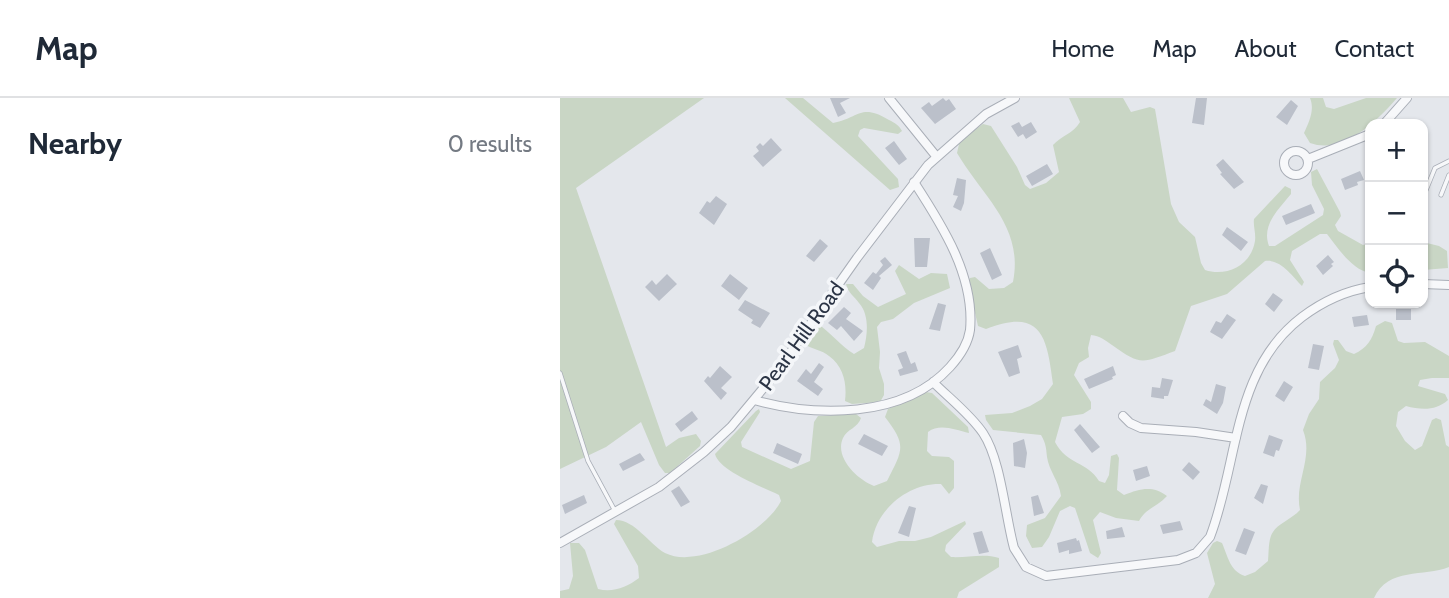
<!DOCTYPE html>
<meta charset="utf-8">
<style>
:root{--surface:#fff;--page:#f2f2f3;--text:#1f2937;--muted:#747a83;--line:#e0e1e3}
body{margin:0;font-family:Cabin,sans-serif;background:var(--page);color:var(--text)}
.controls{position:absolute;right:21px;top:21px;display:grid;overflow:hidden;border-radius:14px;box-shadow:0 2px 5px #0004}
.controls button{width:63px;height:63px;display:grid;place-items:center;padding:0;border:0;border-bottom:2px solid var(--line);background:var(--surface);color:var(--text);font:35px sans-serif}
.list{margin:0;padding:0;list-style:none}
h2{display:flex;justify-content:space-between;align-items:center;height:91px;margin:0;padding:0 28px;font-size:30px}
h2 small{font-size:23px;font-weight:400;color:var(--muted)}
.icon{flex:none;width:38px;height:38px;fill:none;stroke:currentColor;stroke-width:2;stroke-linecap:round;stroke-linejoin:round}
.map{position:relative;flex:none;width:889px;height:500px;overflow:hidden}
header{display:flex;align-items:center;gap:42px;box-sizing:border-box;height:98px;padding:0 35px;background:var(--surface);border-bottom:2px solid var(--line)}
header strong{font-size:33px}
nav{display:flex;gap:38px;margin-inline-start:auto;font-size:24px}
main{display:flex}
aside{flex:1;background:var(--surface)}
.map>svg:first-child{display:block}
.green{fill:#c9d6c5}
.building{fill:#bbc0ca}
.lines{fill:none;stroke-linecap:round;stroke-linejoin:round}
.lane-casing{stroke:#a9aeb7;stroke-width:5}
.street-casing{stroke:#a9aeb7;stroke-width:10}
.lane{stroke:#f7f8fa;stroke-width:3.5}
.street{stroke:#f7f8fa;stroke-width:8}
.labels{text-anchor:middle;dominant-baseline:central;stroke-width:7;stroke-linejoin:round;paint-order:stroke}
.street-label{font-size:21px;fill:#2b3445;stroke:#f4f6f9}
</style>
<header>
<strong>Map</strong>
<nav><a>Home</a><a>Map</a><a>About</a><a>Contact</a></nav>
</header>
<main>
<aside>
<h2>Nearby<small>0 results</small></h2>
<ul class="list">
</ul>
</aside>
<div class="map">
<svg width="889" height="500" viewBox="0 0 889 500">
<rect width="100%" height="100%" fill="#e4e7ec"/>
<!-- green -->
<path class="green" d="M0,0H144L16,90L106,349L119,340L136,336L141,343L140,348L110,375H105L99,367L81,324L46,349L0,371Z
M225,0H243L273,25C300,20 300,5 329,22C335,25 339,27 342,33L338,36L304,30L300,32L298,38L338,81L339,89L330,92Z
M509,0H563L571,14L590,9L595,11L611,106L619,124L635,139L641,165L645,172C666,179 691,168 695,143C696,135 693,128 694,121L725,88L731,91V96C719,111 701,127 709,148H715L763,117L764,111L752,87L751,74L757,71L780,114L781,118L775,127L778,133L803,147L810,145V175C792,172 778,150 767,136H760L732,153L730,162L744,184L742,188C732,178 721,161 705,163L667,196L631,208L615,253C582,265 581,268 552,247C545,242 540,238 531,237L528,250L529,259L519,265L514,277L531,304V311L523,316L502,319L495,344C507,367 527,363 539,383L545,385L549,377L551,358L557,356L559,360L557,392L564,397C580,391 592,387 607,398C597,409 586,410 579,423L556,420L540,414L533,422L541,455L538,460L530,455L515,410L510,408L500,413L489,439L482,449L472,450L466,438L467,427L485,420L501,398C499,383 489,373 487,359C486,349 486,346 481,337L433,332L426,322L425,317L452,315L470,308L482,301L493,286C487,239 482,209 426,231L418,228L408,184L410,180L415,179L429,191L444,190L453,184C464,128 422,98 397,55L400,42L423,26L431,28L457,69L465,87L470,91L486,85L499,74L493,47C502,37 513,36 520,24Z
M750,0H763L766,9L774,11L806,0H837C817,23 783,57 750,45L744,35C749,24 755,12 750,0Z
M863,144L879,148L887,153L888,170L863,172Z
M339,167L359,181L371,175L387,176L390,190L354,205L333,221L321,224L317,229L320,254L319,270L324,286V297L320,304L292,306L285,303C287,286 284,269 269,258C262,252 252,251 244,246L257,225C270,234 282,249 294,256L304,250C308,235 309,216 299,205C294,198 288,195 286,186H293L303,198L318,209L346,196L335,173Z
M825,223L832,225L838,243L844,245L865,244L889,258V280H872L860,282L858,288L885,296L888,302C876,313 861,312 846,308L838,314L836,328L845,343L855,352L862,348L872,322L876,320L881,322L886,347L889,349V469C864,479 828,469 814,500H648L655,486L647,455L653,445L657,443L662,445C668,459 670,473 685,478L695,474L708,463C709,454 708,441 713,434C717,426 732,421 740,412C734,384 754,360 743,332L749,316L759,301L760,284L775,270L779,262L773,246L774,242H778L786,253L794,256C807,250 812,242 816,228Z
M366,294L372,295L408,329L409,335C395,332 380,325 368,334L367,353L372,358L389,359L394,363V390L389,396L381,386C349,385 316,411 312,444L317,449L339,443H355L371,439L405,423L406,426L386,447L385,453L391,459C407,460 424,455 439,460V469L399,494L397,500H0V493L9,491L13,478L10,445H19L25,452L38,491C53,495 67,489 79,480L78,468L54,426L56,422C75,422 89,446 105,455C139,472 206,433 221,403L219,397C203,389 159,373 155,356L196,313L199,311L200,314L181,344L182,349L231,371L250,363L254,324L258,318L296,316L301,320C298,330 287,331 283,340C274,360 298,382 314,388L327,383C343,351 347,348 325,319L328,311Z"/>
<!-- building -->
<path class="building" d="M270,0H290L280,5L286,15L278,19Z
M383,0L386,3L389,1L396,11L375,26L361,10L369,4L372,8Z
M636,0H647L644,27L632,25Z
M731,2L738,8L727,27L716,19Z
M459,24L462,29L471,24L477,34L466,41L463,36L458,39L451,28Z
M211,40L222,52L203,69L193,58L199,53L196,49L200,45L203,48Z
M334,43L347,61L339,67L325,50Z
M663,61L684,84L674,91L660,76L662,75L656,67Z
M487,66L493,76L472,88L466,78Z
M800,73L804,82L797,84L798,87L785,92L781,81Z
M397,80L406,82L404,105L401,113L393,109L398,98L393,97Z
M156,98L167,106L154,127L139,115L147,103L150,105Z
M751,106L755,115L726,127L722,118Z
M667,129L688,144L681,153L662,137Z
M354,140H370L367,169H355Z
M260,141L268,148L254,164L246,158Z
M430,150L442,177L432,182L420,155Z
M768,157L774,164L771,166L773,168L763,177L756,168Z
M325,159L332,167L319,178L321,180L313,192L304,185L313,174L316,176L323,167L320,163Z
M107,176L117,186L99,203L85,189L92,182L96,187Z
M170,176L188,190L179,202L161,188Z
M713,195L723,202L714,214L705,206Z
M185,202L210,215L200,230L191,225L193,222L178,212Z
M378,205L386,207L380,233L369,231Z
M284,209L291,215L286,221L303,233L294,243L281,228L277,232L268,225Z
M836,211H851V222H836Z
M667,216L676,222L662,241L650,234L656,223L661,225Z
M807,217L809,227L794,229L792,219Z
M753,246L764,248L759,272L748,270Z
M458,247L462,259L457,261L460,275L449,279L438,254Z
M346,253L351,266L355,264L358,273L340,278L338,272L343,270L337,256Z
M259,265L264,269L254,284L263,291L258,298L237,283L246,271L251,276Z
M160,268L172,279L161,290L167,295L161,302L144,283L148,278L150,280Z
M553,268L556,277L552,279L553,281L529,291L524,281Z
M602,280L613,282L608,298H604V301L591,299L592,289L600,290Z
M724,283L733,289L724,304L715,298Z
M656,286L666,289L663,305L657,316L643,307L646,301L651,304Z
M132,313L138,321L121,334L115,326Z
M520,326L540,349L532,355L514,332Z
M304,336L328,348L322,358L298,346Z
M709,337L723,342L719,353L716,352L714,359L703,355Z
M464,341L467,355L465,370L454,368L453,345Z
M217,345L242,356L238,366L213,355Z
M80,355L85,362L63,373L59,366Z
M629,364L640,374L633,382L622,372Z
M587,368L590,378L576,383L573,372Z
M701,386L708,388L703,406L694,400Z
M119,388L130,404L121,409L111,393Z
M24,397L27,405L5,416L2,407Z
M478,397L484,415L474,418L471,399Z
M349,408L356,410L349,439L338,435Z
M620,423L623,432L603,436L600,427Z
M562,429L565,439L547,441L546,433Z
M684,430L695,434L686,457L675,453Z
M422,433L429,454L419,456L413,435Z
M516,440L517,443L519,442L522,453L509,456V452L499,455L497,445Z"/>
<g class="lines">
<defs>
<path id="lane" d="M866,92L875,70L889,63
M881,97L889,77
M0,275L28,363L55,413"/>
<path id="street" d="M329,0L376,58
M824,26L847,0
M724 65a12 12 0 1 1 24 0a12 12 0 1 1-24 0Z
M748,61L810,36
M863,186L889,187
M373,284C389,300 410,316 423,335C441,362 445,417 454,450L466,469L486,478L618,462L636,455L650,439C679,364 672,272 742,219C762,204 785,193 810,189
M194,302C256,319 343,321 390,269C400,258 408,246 410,232C415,178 382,127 354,84
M563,318L570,325L581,330L636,334L676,340
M0,445L99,389L144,354L171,329L216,275L297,160L368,67L426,16L455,0"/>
</defs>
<!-- lane casing -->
<use href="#lane" class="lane-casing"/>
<!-- street casing -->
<use href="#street" class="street-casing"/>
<!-- lane -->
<use href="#lane" class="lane"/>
<!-- street -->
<use href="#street" class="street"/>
</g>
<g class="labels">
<!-- street labels -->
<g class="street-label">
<text transform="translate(241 238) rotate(-54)">Pearl Hill Road</text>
</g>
</g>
</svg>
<div class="controls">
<button>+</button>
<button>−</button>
<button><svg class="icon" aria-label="locate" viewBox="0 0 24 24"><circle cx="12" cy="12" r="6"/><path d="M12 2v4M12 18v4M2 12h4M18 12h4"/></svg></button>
</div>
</div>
</main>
